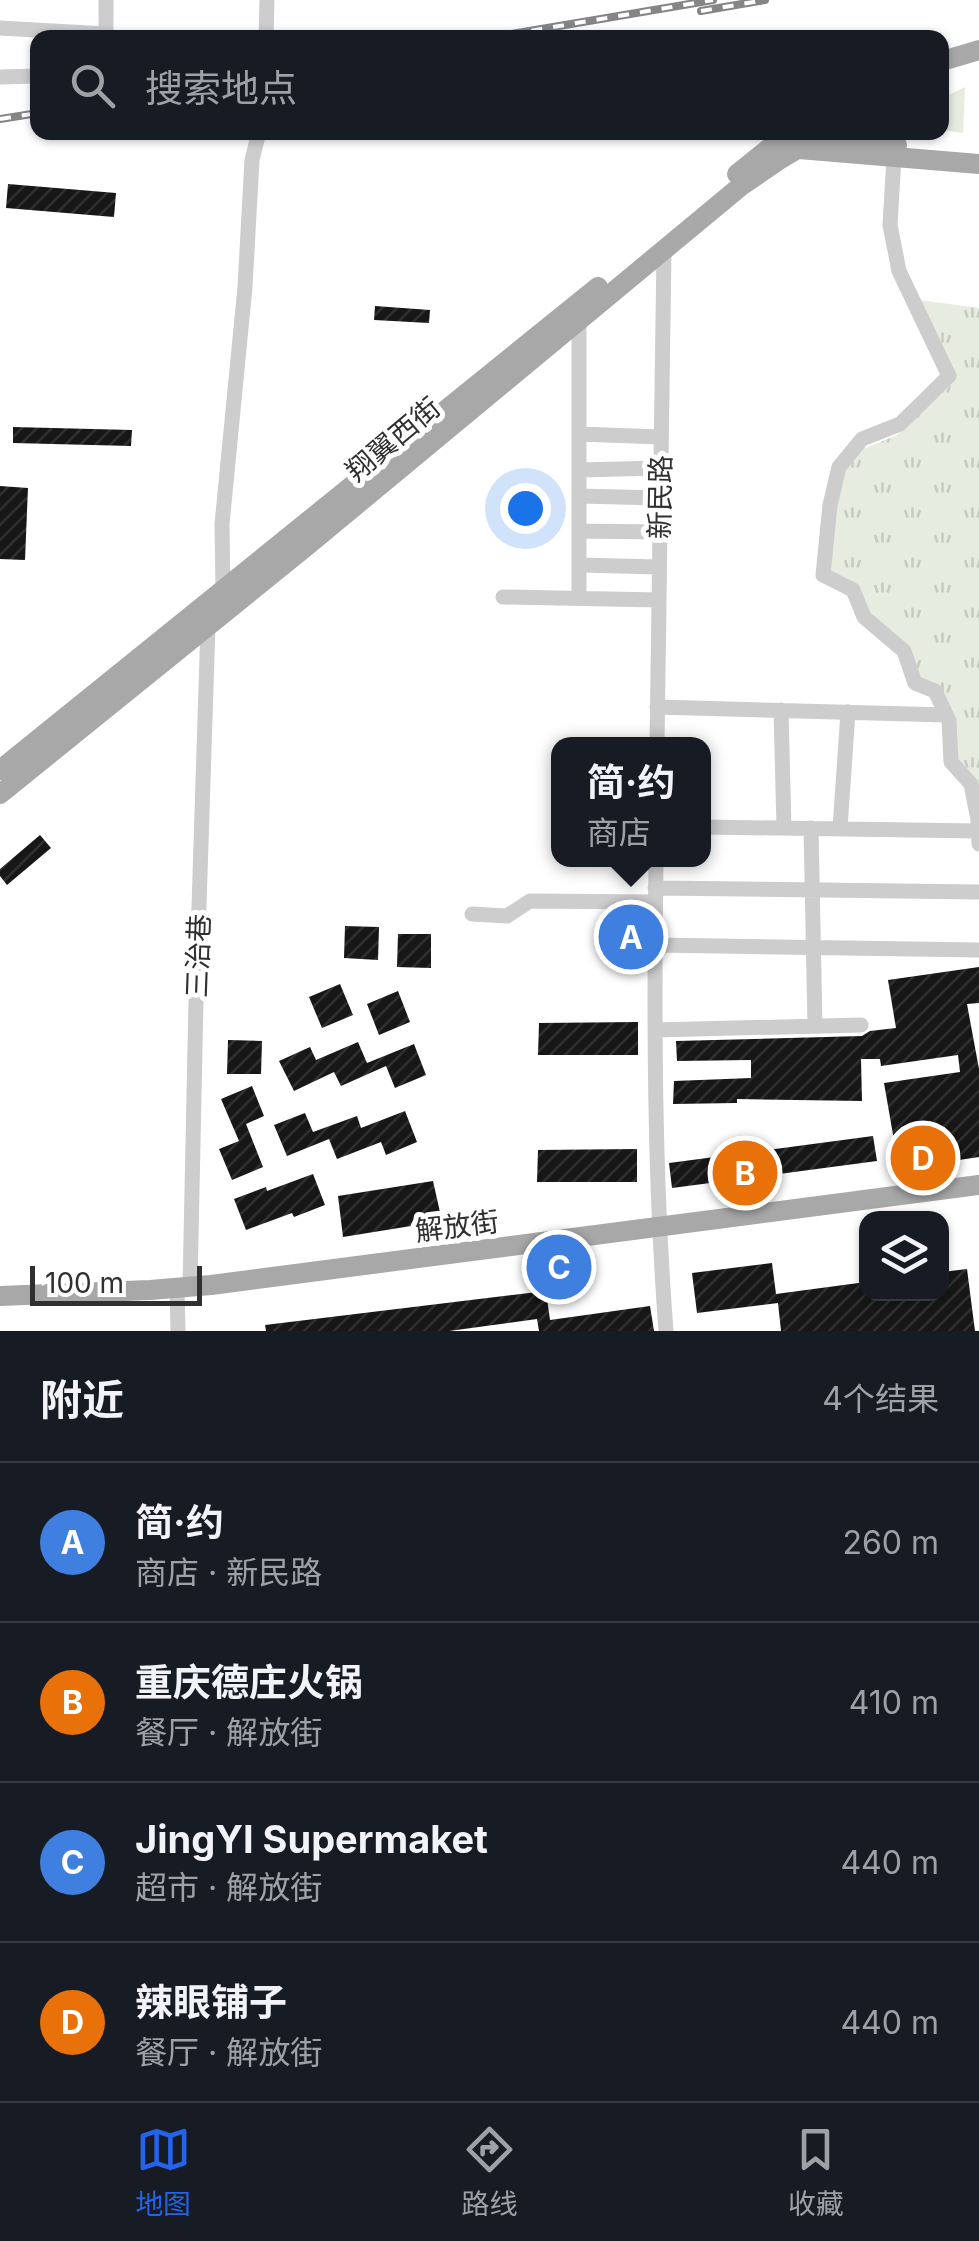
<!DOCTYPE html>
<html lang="zh">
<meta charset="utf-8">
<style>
:root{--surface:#171b24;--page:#20242c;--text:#f1f3f6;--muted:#9ea1a6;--line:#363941;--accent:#2563eb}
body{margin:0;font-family:Inter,"Noto Sans SC",sans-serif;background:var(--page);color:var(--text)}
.controls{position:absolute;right:30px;bottom:30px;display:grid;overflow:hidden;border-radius:20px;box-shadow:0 2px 8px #0004}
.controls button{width:90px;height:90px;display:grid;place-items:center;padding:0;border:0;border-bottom:2px solid var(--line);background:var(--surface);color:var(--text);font:50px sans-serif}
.scale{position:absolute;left:30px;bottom:25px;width:172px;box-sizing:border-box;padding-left:10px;border:5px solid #303030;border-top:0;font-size:28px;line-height:35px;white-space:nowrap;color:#303030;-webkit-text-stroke:8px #fff;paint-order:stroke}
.you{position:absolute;left:525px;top:508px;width:35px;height:35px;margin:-25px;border:8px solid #fff;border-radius:50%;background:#1a73e8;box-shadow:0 0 0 15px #1a73e833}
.badge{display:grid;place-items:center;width:65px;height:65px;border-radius:50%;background:var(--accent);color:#fff;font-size:32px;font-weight:700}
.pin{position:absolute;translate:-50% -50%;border:5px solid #fff;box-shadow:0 2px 10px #0006}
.popup{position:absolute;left:551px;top:737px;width:160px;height:130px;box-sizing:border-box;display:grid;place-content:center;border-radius:20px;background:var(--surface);filter:drop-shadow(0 2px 8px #0005);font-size:32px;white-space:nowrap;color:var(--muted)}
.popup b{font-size:38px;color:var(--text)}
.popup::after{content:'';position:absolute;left:50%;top:100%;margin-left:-20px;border:20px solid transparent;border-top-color:var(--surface)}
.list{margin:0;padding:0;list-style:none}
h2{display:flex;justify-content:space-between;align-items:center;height:130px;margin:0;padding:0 40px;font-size:42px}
h2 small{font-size:32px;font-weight:400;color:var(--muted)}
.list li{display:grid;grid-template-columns:65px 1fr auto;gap:30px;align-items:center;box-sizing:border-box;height:160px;padding:0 40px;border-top:2px solid var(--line)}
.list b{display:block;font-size:38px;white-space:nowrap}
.list p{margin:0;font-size:32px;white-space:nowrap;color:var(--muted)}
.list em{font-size:32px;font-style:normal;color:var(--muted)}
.icon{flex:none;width:55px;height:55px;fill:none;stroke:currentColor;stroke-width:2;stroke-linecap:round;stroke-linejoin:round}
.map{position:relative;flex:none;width:979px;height:1331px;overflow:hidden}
.search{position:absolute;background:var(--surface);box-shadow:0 2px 8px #0004;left:30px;right:30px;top:30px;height:110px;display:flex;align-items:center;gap:25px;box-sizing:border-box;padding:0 35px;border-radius:20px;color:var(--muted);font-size:38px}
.sheet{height:770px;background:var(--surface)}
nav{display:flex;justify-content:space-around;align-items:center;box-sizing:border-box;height:140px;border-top:2px solid var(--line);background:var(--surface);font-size:28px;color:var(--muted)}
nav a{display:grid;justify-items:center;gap:5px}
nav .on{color:var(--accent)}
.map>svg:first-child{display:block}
.green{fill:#e6ecdf}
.park{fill:url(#park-tufts)}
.building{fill:url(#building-hatch)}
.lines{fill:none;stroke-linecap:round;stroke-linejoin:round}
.minor{stroke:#cdcdcd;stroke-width:15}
.major{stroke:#a8a8a8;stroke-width:20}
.rail-casing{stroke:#858585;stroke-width:8}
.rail{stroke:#fff;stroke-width:4;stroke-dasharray:11;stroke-linecap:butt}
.labels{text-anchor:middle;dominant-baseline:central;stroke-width:10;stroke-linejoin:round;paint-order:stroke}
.street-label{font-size:28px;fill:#303030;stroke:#fff}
</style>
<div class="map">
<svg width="979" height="1331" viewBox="0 0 979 1331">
<defs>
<pattern id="park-tufts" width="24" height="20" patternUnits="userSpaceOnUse" patternTransform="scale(2.5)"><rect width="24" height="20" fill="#e6ecdf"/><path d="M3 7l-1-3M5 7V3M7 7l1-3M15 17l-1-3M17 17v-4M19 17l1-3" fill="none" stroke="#c6cbc0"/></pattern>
<pattern id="building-hatch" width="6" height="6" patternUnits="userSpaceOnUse" patternTransform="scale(2.5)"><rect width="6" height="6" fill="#171717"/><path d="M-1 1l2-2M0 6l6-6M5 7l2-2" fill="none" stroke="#303030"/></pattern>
</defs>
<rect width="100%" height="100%" fill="#fff"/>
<!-- green -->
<path class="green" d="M965,87L963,133L942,130V98Z"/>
<!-- park -->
<path class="park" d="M919,300L979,308V856L978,818L970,780L951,762L935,691L915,683L905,652L860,615L852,585L823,575L830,505L849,455L897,435L952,384Z"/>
<!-- building -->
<path class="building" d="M8,184L116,193L114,217L6,208Z
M375,306L430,310L429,323L374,320Z
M13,427L132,430L131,446L13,443Z
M0,486L28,488L25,560L0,559Z
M40,835L51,848L7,885L0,876V869Z
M345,926L379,927L378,960L344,958Z
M398,934H431V968L397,967Z
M979,967V1003L967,1004L979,1069V1157L899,1169L884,1083L960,1072L958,1055L881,1066L880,1059H861L862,1101L737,1099V1103L673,1104L674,1081L751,1078V1060L677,1061L676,1041L862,1036L870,1031L896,1028L888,980Z
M340,984L353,1015L322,1028L309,997Z
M398,991L410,1022L379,1035L367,1004Z
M638,1022V1055H538L539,1023Z
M228,1040L262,1041L261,1074H227Z
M358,1042L367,1063L414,1044L426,1075L395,1088L386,1066L341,1086L334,1072L294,1091L279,1061L310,1047L316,1060Z
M252,1086L264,1116L246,1124L263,1167L232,1180L219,1149L239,1141L221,1099Z
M405,1111L417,1142L386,1155L381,1142L337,1159L329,1139L287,1156L274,1125L305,1113L313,1132L357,1116L361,1128Z
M873,1136L877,1161L672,1188L669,1163Z
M637,1149V1182H537L538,1150Z
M313,1174L325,1205L294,1217L292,1213L246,1230L234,1199L266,1187L267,1191Z
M433,1181L442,1221L343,1237L338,1196Z
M772,1263L776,1294L866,1282V1294H942V1272L967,1269L975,1331H781L778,1303L697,1313L692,1273Z
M546,1291L550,1320L650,1306L654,1331H539L537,1319L449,1331H266L265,1325Z"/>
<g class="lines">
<!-- minor -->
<path class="minor" d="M0,28L106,34V0
M266,38L267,0
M0,77L38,76
M894,157L890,225L899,271L949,376L900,424L862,439L839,467L830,505L823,575L853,590L864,617L904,651L915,683L935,691L949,721L951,762L971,784L978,820L979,844
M579,434L661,437
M579,470L661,468
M579,496L660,498
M579,531L660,532
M579,565L659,567
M223,590L222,524L245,287L252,160L259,132
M503,597L659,600
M579,598V320
M657,707L946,715
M781,710L784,828
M657,744L664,250
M704,827L978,831
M811,828L815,1026
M840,828L848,712
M656,860C654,1017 654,1174 666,1331
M655,888L979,892
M472,914L507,916L530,901L655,902
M655,945L979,950
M655,1030L861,1025
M190,1287L196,1000L208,625
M177,1288L178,1331"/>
<!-- major -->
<path class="major" d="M942,61L979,50
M829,132L897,145
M799,149L979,164
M737,174L772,146L797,132
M0,770L598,287
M0,794L308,545L741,186L779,160L826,132
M0,1296L150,1290L211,1285L979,1185"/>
<defs>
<path id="rail" d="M701,11L765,0
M488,38L713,0
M0,119L38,113"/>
</defs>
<!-- rail casing -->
<use href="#rail" class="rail-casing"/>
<!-- rail -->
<use href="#rail" class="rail"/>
</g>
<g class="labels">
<!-- street labels -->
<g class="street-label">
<text transform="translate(393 439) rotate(-40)">翔翼西街</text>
<text transform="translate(660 497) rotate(-89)">新民路</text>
<text transform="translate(198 956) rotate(-88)">三治巷</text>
<text transform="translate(457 1226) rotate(-7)">解放街</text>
</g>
</g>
</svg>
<div class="controls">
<button><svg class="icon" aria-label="layers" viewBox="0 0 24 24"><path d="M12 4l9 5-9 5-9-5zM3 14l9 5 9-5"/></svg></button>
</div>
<div class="scale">100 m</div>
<div class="you"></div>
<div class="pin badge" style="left:631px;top:937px;background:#3f7fe0">A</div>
<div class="popup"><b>简·约</b>商店</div>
<div class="pin badge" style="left:745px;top:1173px;background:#e8710a">B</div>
<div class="pin badge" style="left:559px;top:1267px;background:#3f7fe0">C</div>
<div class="pin badge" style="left:923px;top:1158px;background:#e8710a">D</div>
<div class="search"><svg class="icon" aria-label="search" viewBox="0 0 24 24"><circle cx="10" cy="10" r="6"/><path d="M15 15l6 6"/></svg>搜索地点</div>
</div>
<section class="sheet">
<h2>附近<small>4个结果</small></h2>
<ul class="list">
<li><span class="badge" style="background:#3f7fe0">A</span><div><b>简·约</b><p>商店 · 新民路</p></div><em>260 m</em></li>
<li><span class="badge" style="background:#e8710a">B</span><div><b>重庆德庄火锅</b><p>餐厅 · 解放街</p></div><em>410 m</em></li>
<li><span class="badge" style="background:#3f7fe0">C</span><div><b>JingYI Supermaket</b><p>超市 · 解放街</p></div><em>440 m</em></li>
<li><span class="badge" style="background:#e8710a">D</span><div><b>辣眼铺子</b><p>餐厅 · 解放街</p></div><em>440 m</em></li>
</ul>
</section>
<nav>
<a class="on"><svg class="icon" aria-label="map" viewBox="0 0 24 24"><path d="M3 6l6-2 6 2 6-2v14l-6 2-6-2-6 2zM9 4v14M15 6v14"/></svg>地图</a>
<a><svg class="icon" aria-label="directions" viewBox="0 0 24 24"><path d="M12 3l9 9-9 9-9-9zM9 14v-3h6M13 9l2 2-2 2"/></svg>路线</a>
<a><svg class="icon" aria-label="saved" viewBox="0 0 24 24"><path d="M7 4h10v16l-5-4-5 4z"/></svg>收藏</a>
</nav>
